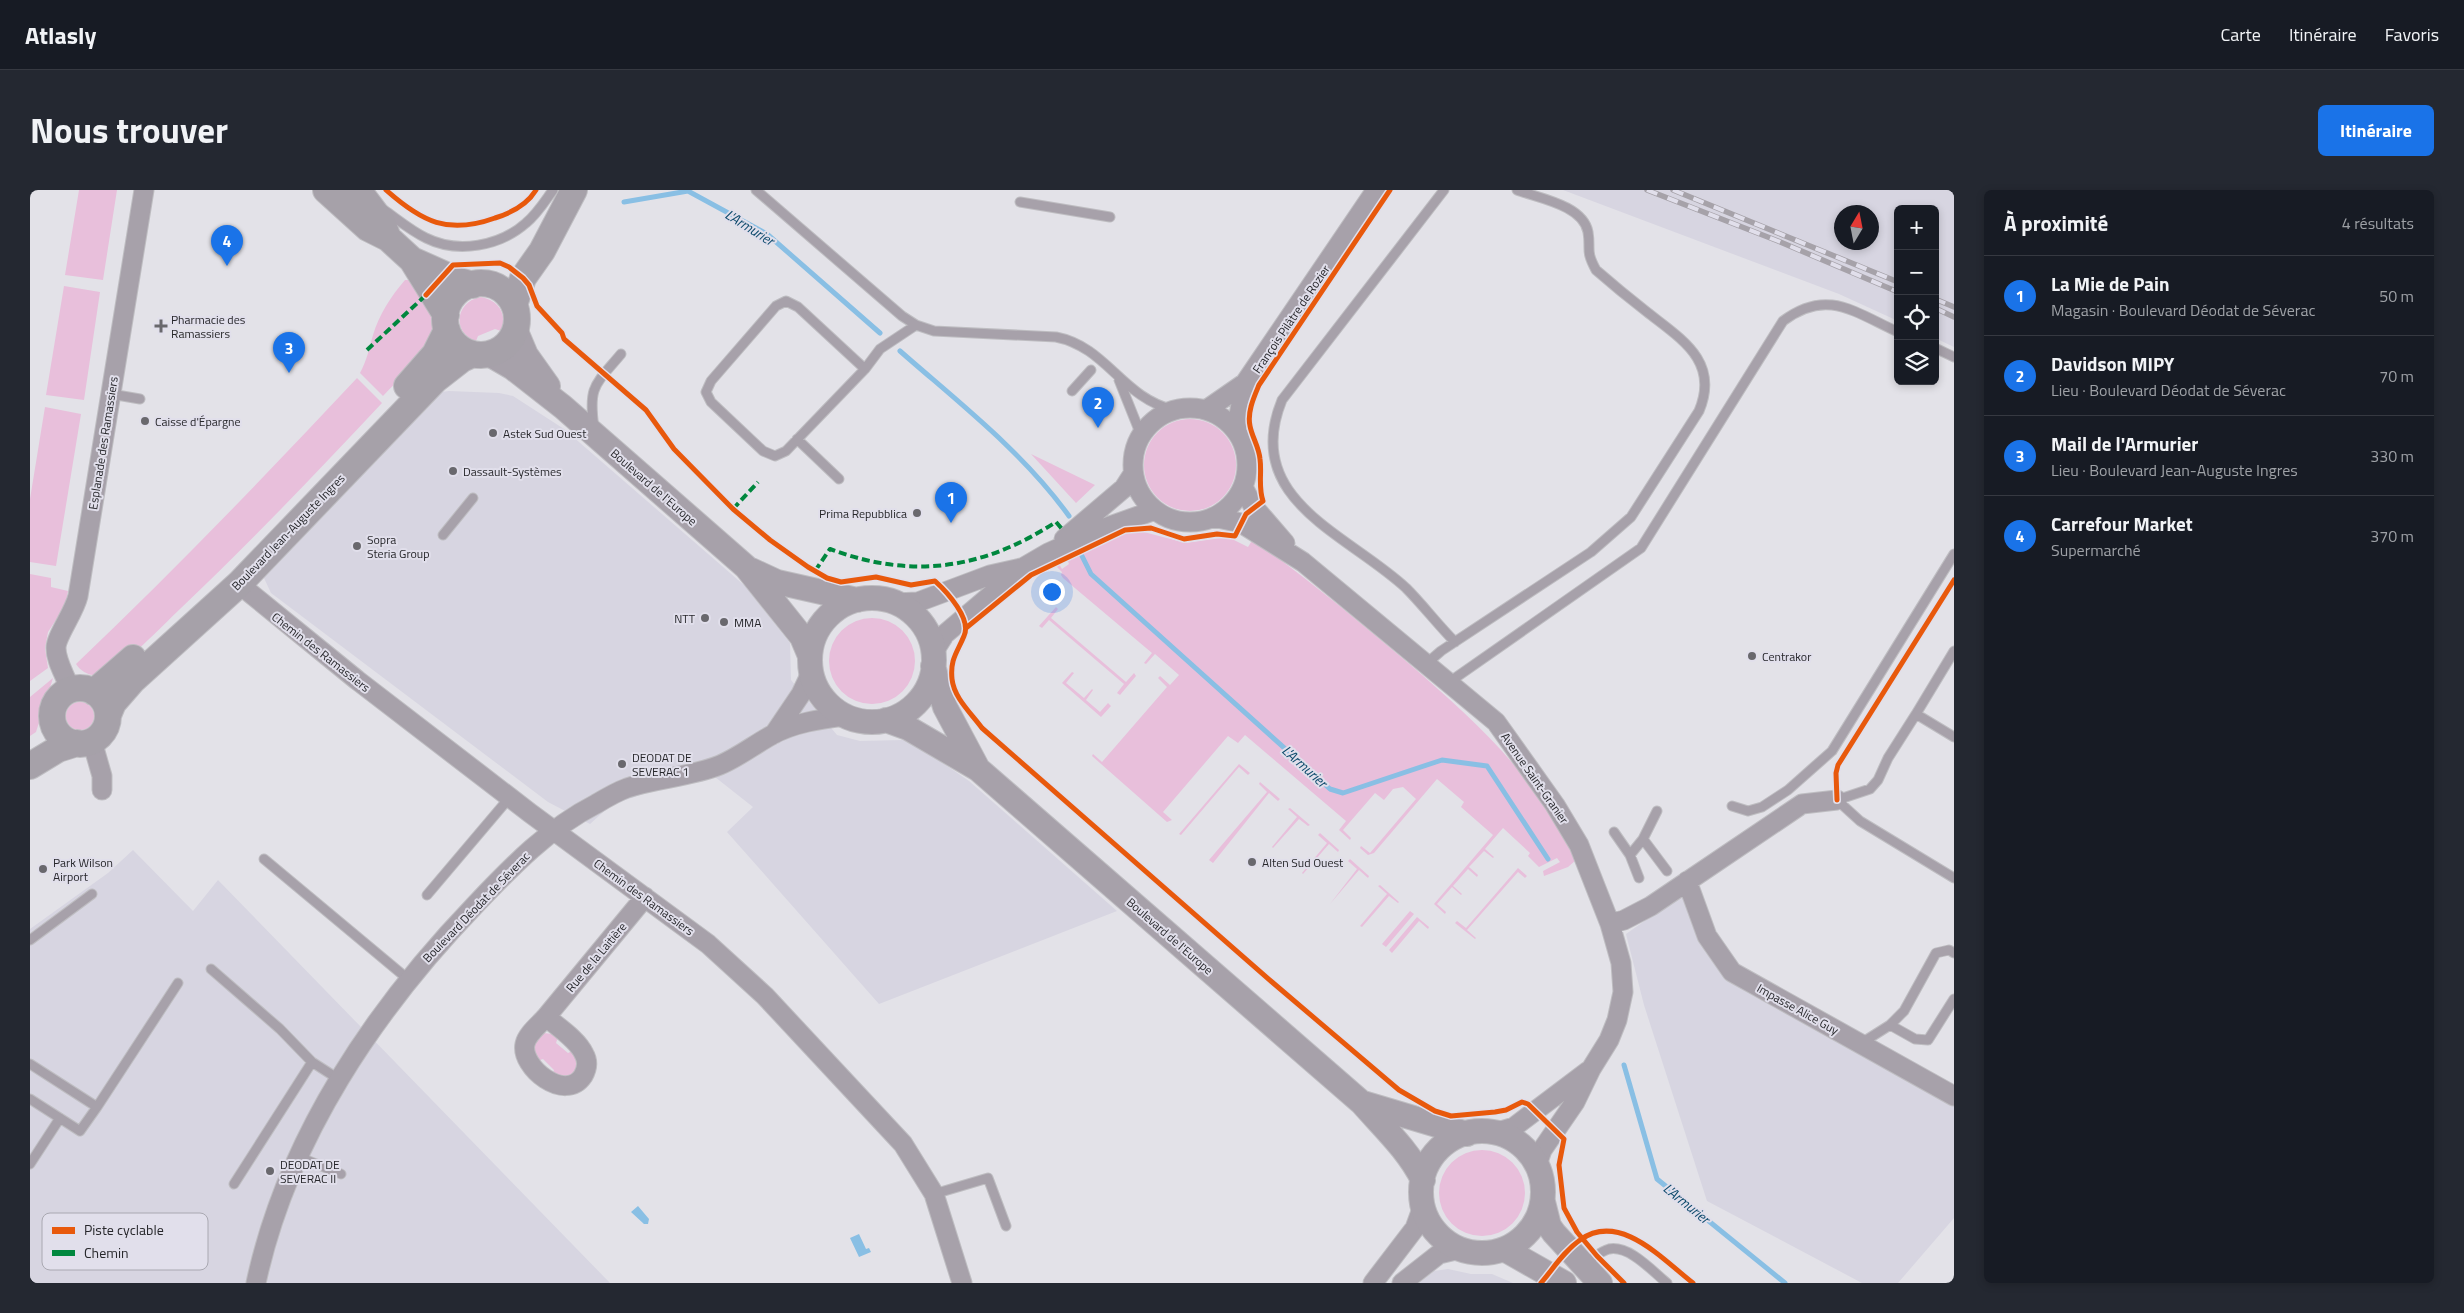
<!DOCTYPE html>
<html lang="fr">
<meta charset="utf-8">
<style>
:root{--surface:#171b24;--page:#242831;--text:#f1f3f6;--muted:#9ea1a6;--line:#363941;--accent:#1a73e8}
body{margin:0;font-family:"Titillium Web",sans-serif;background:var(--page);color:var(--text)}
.controls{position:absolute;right:15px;top:15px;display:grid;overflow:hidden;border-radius:8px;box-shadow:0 2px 8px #0003}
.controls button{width:45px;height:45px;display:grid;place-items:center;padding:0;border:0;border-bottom:1px solid var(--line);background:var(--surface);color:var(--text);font:25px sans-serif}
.compass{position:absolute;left:1804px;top:15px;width:45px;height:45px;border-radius:50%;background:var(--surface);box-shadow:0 2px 8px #0003;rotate:10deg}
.you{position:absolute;left:1021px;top:401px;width:18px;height:18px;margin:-12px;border:4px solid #fff;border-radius:50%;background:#1a73e8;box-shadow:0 0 0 8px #1a73e833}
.badge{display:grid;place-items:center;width:32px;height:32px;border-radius:50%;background:var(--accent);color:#fff;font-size:16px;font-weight:700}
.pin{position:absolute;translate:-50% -41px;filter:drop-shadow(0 1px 2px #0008)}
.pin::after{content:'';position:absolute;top:26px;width:18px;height:15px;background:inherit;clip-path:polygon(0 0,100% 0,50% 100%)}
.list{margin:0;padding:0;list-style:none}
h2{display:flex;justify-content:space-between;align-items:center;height:65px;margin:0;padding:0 20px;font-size:21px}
h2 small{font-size:16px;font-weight:400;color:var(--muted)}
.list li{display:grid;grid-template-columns:32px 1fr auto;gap:15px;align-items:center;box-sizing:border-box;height:80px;padding:0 20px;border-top:1px solid var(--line)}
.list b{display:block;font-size:19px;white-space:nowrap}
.list p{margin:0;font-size:16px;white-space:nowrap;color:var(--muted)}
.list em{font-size:16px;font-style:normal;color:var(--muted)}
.icon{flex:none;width:28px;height:28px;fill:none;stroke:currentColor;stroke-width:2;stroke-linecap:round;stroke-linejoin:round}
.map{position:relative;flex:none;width:1924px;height:1093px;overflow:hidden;border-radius:8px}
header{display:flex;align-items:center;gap:30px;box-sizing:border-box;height:70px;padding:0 25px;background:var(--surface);border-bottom:1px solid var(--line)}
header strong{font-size:24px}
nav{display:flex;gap:28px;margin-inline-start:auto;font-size:18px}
.intro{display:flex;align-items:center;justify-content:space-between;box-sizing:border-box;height:120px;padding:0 30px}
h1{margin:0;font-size:35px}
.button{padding:12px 22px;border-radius:8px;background:var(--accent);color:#fff;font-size:18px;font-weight:700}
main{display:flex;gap:30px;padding:0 30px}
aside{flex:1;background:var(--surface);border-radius:8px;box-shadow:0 2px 8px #0003}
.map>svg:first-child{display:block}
.built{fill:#d7d5e1;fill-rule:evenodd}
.green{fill:#e8bfdb}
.water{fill:#89bfe4}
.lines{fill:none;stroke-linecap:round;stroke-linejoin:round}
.stream{stroke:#89bfe4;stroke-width:5}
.service-casing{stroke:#bebdc1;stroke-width:11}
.minor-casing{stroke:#bebdc1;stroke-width:21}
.tertiary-casing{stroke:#bebdc1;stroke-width:26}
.secondary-casing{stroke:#bebdc1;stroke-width:28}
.service{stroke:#a7a1aa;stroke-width:9}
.minor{stroke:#a7a1aa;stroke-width:19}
.tertiary{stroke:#a7a1aa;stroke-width:24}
.secondary{stroke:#a6a1a9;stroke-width:26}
.rail-casing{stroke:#a6a2a9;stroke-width:5.5}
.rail{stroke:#e1dfeb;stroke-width:4;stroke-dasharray:11;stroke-linecap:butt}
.quiet{stroke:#00873e;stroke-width:4;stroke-dasharray:8 4;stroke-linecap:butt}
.cycleway-casing{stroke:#e1dfeb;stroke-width:8}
.cycleway{stroke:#e8590c;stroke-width:5}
.poi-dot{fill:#69686d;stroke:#e1dfeb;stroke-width:2}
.labels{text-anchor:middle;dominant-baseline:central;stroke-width:4;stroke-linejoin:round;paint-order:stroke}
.poi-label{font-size:12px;fill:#27272b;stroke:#e1dfeb;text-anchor:start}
.street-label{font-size:12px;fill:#27272b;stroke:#e1dfeb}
.water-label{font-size:14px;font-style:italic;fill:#0d4a6c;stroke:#e1dfeb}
.key{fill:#e1dfeb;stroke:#a9a8b1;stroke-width:1}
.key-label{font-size:14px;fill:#27272b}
</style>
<header>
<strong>Atlasly</strong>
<nav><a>Carte</a><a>Itinéraire</a><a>Favoris</a></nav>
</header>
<div class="intro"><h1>Nous trouver</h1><a class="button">Itinéraire</a></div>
<main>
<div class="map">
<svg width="1924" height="1093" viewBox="0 0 1924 1093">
<rect width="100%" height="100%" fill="#e3e2e8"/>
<!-- built -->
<path class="built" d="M1533,0H1924V157L1905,148V19H1868V131L1809,104ZM1812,22H1842V52H1812Z
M419,201L469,203L483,206L534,239L715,396L760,453L761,490L807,545L830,551L873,550L891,558L939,591L1087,721L849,814L697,642L723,617L685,587L613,604L581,615L560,634L518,612L241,403L234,388L238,375L404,203Z
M103,660L163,721L188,690L580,1093H0V739L78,683Z
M1656,702L1693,785L1924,915V1028L1868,1093H1832L1677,1011L1614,815L1596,744Z
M1418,1079L1441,1084H1462L1483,1093H1389L1404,1081Z"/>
<!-- green -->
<path class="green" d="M49,0H87L73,90L35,85Z
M375,90H378C385,99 397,111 401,122C412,151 371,187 353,206L330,183C337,170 339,159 343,145C349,125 361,106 375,90Z
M34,96L70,102L54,210L16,205Z
M451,107C468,110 478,124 471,141L465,139L448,146L446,151C421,142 426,111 451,107Z
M327,188L352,213C286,283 220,353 150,419C130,438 97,474 72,484C62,488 51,482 46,474C143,382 235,286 327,188Z
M15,217L51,224L26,376L0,372V309Z
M1114 275a46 46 0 1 1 92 0a46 46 0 1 1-92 0Z
M1001,264L1065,295L1046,313Z
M1110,341L1156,353L1198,347L1218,357L1223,349C1276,388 1327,429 1377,472C1450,535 1503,583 1546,670L1538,677L1514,686L1513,681L1530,672L1527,668L1509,677L1498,666L1500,663L1473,638L1455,659L1464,667L1463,668L1454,661L1439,677L1448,685L1447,687L1438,679L1423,696L1432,704L1431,705L1422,697L1407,714L1416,722L1415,724L1404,714L1463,645L1431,617L1434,612L1407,589L1344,663L1338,665L1330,658L1331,656L1340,663L1386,609L1373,597L1363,599L1354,610L1345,603L1313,640L1321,648L1320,650L1309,640L1316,631L1215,545L1208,553L1198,546L1133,622L1142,630L1137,632L1062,566L1063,564L1072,572L1137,497L1128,488L1130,486L1140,495L1149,485L1125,464L1116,474L1114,473L1122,463L1033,388L1031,385L1032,382L1026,376L1029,374L1032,379L1039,374L1037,369L1096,343Z
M0,384L21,388V397L38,401L35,416L18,442L15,458L18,478L0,491Z
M1026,417L1028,419L1021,428L1096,492L1104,483L1106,486L1090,505L1087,503L1094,494L1019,430L1012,438L1009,436Z
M799 471a43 43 0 1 1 86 0a43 43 0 1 1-86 0Z
M1042,482L1044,483L1036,493L1054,508L1062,499L1063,500L1056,510L1070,522L1078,513L1081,516L1071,527L1032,493Z
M23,488L6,542L0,546V507Z
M36 526a14 14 0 1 1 28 0a14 14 0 1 1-28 0Z
M1209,574L1220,583L1218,585L1209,577L1151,645L1149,644Z
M1230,592L1250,609L1248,611L1239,603L1183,673L1179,670L1237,602L1229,594Z
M1260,618L1280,635L1278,636L1269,629L1243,658L1242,657L1267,627L1258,619Z
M1290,643L1309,660L1308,662L1299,654L1273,684L1272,683L1297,653L1288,645Z
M1320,669L1339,686L1338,688L1329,680L1300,714L1327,679L1318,671Z
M1488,678L1497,686L1495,688L1488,682L1437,740L1446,748L1445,749L1425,733L1427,731L1436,738Z
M1350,695L1369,712L1368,713L1359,706L1332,737L1330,736L1357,704L1348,696Z
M1380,721L1384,724L1356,757L1352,754Z
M1387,727L1399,737L1398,739L1389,731L1362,763L1359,760Z
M514,843L522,844L528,847L526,853L538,863L544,860L550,876L541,889L522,886L524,880L513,869L507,871L502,863L505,849Z
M1409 1003a43 43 0 1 1 86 0a43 43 0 1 1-86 0Z"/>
<!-- water -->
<path class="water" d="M608,1016L619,1029L618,1034H614L601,1022Z
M829,1044L836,1059L839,1058L841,1062L829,1067L820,1048Z"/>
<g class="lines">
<!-- stream -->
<path class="stream" d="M594,12L658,1L737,44L850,143
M870,161C928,212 993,262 1039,326
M1052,366L1061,384L1300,599L1313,603L1412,570L1457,576L1518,669
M1594,875L1627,989L1755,1093"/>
<defs>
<path id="service" d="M726,0L872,126L886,135L904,141L1026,147C1077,157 1092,208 1144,220
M1414,0L1252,210C1211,310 1318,344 1376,398C1393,415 1408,435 1425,452
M990,12L1080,27
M354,20C367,29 381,41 396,48C428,64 470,56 496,33C507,24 515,11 523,0
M756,111L768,117L835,179L756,261L745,266L733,261L681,212L676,202L681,191L746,116Z
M1905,158L1924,167
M835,179L850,159L886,135
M1089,190L1111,245
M1042,201L1061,180
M81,204L110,209
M564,238C558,196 565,195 591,164
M767,249L809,289
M413,345L443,308
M1396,474L1411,461L1561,362L1601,327L1669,221C1690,171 1651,149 1617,122C1599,108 1582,94 1566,80C1555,60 1561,60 1558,42C1553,15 1508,8 1487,0
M1418,493L1611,358L1753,131C1797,98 1824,122 1868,142
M1886,524L1924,461
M1924,547L1886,524L1858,568L1848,590L1840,599L1807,610L1830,631L1924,688
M1702,616L1718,621L1732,617L1758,600L1802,561L1924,364
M1584,642L1600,665L1609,688
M1613,649L1637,681
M1600,665L1613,649L1627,621
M234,669L379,790
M397,705L480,607
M0,750L62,704
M181,779L250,839L282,872L310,890
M1860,835L1885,849L1898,850L1924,809
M1830,854L1860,835L1874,821L1906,763L1919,760L1924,763
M0,874L67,917L148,793
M0,909L50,941L67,917
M269,967L311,984
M0,974L30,928
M204,994L282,872
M904,1004L958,988L976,1036
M1555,1073C1562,1069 1571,1061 1579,1059C1600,1055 1623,1082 1637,1093"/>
<path id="minor" d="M1103 275a57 57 0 1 1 114 0a57 57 0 1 1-114 0Z
M1176,220L1215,193L1346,0
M1206,241L1215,193
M1213,297L1223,316L1255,353
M1183,327L1211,333L1273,372L1466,532L1525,615L1549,655L1580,734L1591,773L1593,802L1587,830L1579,850L1561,879L1545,912L1512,960L1507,975
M1034,349L1094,298L1103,284
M209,394L327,490L500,623L678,754L735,806L873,954L904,1004L932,1093
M865,413L888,412L960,385L991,378
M903,463L915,444L994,377L1018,363L1069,340L1125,320
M40,500C36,486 26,472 26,458C26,446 44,423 48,406L114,0
M744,544L771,504L781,483
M62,551L72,586V600
M1657,691L1677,746L1702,782L1924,906
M1580,734L1594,730L1621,716L1772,614L1807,610
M516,827C528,837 548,850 554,864C558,871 557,879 553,886C535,913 490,877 495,854C497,844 509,835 516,827Z
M516,827L615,707
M1464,943L1484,937L1558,881
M226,1093C257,948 345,819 446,714C482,676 519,638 566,614C576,608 586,602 597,598C627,588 660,587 690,575C709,567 725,554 742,545C763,533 791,529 814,526
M1343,1093L1385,1038L1393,1016
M1372,1093L1409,1064L1430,1059"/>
<path id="tertiary" d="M485,139L496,165L518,196
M459,164L483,178L533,217L716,377L772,447L780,466
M721,380L747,392L827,410
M780 470a62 62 0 1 1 124 0a62 62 0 1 1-124 0Z
M903,476L915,517L948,579
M856,530L878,538L948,579L1332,913C1354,938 1378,960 1393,990
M1333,913L1437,944
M1391 1002a61 61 0 1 1 122 0a61 61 0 1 1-122 0Z
M1513,1012L1519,1036L1524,1043L1570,1093
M1474,1059L1534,1093"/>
<path id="secondary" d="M296,0L338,38L358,48L382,70L416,125
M328,0L352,32L358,48
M382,70L429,91L443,95
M415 129a36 36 0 1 1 72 0a36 36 0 1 1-72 0Z
M484,115L493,88L512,61L544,0
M377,196L405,164L417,140
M22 526a28 28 0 1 1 56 0a28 28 0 1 1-56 0Z
M64,502L103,468
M78,525L83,513L103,490L209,394L405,190L432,169L443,164
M0,576L28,559L47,553"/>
</defs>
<!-- service casing -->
<use href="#service" class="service-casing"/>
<!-- minor casing -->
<use href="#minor" class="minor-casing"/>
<!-- tertiary casing -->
<use href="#tertiary" class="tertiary-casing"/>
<!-- secondary casing -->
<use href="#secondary" class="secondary-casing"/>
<!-- service -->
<use href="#service" class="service"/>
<!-- minor -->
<use href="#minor" class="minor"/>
<!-- tertiary -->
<use href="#tertiary" class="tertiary"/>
<!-- secondary -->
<use href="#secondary" class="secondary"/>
<defs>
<path id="rail" d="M1617,0L1748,51L1868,102
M1643,0L1868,92
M1905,109L1924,117
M1905,118L1924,127"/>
</defs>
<!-- rail casing -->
<use href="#rail" class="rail-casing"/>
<!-- rail -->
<use href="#rail" class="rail"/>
<!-- quiet -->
<path class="quiet" d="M337,160L396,105
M703,319L728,292
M785,381L800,359C883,390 953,379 1026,332L1032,339"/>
<defs>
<path id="cycleway" d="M356,0C392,32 418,45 465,28C481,23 497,15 506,0
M396,105L423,75L470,73L479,77L493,88L499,95L507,116L532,143L534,149L616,220L644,259L703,319L740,350L778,377L797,388L811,392L846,387L881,395L905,391C917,402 942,429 934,446C927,463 920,469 922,489C924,508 941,523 952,538L1242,792L1369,900L1405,921L1421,926L1465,922L1476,920L1492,912L1498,914L1534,949L1529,975L1534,1018L1547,1042L1567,1066L1594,1093
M936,438L1001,385L1095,340L1121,338L1154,349L1187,344L1205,346L1216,324L1233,311C1228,297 1232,283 1230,269C1229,257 1222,247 1220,236C1217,222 1224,207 1229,195L1360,0
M1807,610L1806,583L1808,575L1924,390
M1511,1093C1523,1079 1534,1061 1550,1050C1590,1021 1633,1070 1663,1093"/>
</defs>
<!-- cycleway casing -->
<use href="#cycleway" class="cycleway-casing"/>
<!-- cycleway -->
<use href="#cycleway" class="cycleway"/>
</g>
<!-- markers -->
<g class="poi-dot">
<path d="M128.5 128.5h5v5h5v5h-5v5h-5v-5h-5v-5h5z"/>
<circle cx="115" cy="231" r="5"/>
<circle cx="463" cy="243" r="5"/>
<circle cx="423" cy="281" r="5"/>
<circle cx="887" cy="323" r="5"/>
<circle cx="327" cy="356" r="5"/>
<circle cx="675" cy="428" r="5"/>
<circle cx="694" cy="432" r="5"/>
<circle cx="1722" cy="466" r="5"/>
<circle cx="592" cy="574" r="5"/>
<circle cx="1222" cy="672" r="5"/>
<circle cx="13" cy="679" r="5"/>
<circle cx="240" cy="981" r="5"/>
</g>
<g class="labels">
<!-- poi labels -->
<g class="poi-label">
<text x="141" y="129">Pharmacie des<tspan x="141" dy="14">Ramassiers</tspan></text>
<text x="125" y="231">Caisse d'Épargne</text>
<text x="473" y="243">Astek Sud Ouest</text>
<text x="433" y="281">Dassault-Systèmes</text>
<text x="877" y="323" text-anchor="end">Prima Repubblica</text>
<text x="337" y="349">Sopra<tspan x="337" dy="14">Steria Group</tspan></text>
<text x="665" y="428" text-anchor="end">NTT</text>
<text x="704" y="432">MMA</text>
<text x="1732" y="466">Centrakor</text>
<text x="602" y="567">DEODAT DE<tspan x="602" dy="14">SEVERAC 1</tspan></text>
<text x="23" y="672">Park Wilson<tspan x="23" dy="14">Airport</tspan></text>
<text x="1232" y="672">Alten Sud Ouest</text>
<text x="250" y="974">DEODAT DE<tspan x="250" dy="14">SEVERAC II</tspan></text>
</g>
<!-- street labels -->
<g class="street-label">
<text transform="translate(1261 129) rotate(-56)">François Pilâtre de Rozier</text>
<text transform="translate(73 253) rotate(-81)">Esplanade des Ramassiers</text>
<text transform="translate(624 297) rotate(41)">Boulevard de l'Europe</text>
<text transform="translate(258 342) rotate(-46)">Boulevard Jean-Auguste Ingres</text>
<text transform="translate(291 462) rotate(38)">Chemin des Ramassiers</text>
<text transform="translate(1505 588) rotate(55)">Avenue Saint-Granier</text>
<text transform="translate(614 707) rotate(36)">Chemin des Ramassiers</text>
<text transform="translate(446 717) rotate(-46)">Boulevard Déodat de Séverac</text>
<text transform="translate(1140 746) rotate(41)">Boulevard de l'Europe</text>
<text transform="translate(566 767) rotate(-50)">Rue de la Laitière</text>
<text transform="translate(1768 819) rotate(29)">Impasse Alice Guy</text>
</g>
<!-- water labels -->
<g class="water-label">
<text transform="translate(720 37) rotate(32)">L'Armurier</text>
<text transform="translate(1275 576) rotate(42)">L'Armurier</text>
<text transform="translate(1657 1013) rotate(39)">L'Armurier</text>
</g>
</g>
<!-- legend -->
<rect x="12" y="1023" width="166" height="57" rx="8" class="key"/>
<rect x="22" y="1037" width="23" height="7" fill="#e8590c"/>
<rect x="22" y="1060" width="23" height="6" fill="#00873e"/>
<g class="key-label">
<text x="54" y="1045">Piste cyclable</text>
<text x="54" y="1068">Chemin</text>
</g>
</svg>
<div class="controls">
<button>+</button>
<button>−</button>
<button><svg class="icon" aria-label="locate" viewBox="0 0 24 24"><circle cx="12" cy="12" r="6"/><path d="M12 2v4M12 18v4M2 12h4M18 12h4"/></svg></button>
<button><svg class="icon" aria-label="layers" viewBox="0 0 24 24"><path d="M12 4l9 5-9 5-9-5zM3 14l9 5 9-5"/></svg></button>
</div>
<svg class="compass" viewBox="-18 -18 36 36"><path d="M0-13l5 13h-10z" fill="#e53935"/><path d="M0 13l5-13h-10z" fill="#9ea1a6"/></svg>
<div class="you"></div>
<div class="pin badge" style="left:921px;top:333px">1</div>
<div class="pin badge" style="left:1068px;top:238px">2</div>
<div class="pin badge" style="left:259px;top:183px">3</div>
<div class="pin badge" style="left:197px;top:76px">4</div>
</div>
<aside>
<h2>À proximité<small>4 résultats</small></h2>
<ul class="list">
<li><span class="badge">1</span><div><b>La Mie de Pain</b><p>Magasin · Boulevard Déodat de Séverac</p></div><em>50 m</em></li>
<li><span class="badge">2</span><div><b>Davidson MIPY</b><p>Lieu · Boulevard Déodat de Séverac</p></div><em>70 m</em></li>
<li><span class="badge">3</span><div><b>Mail de l'Armurier</b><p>Lieu · Boulevard Jean-Auguste Ingres</p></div><em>330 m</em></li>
<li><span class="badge">4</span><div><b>Carrefour Market</b><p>Supermarché</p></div><em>370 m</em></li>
</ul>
</aside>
</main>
